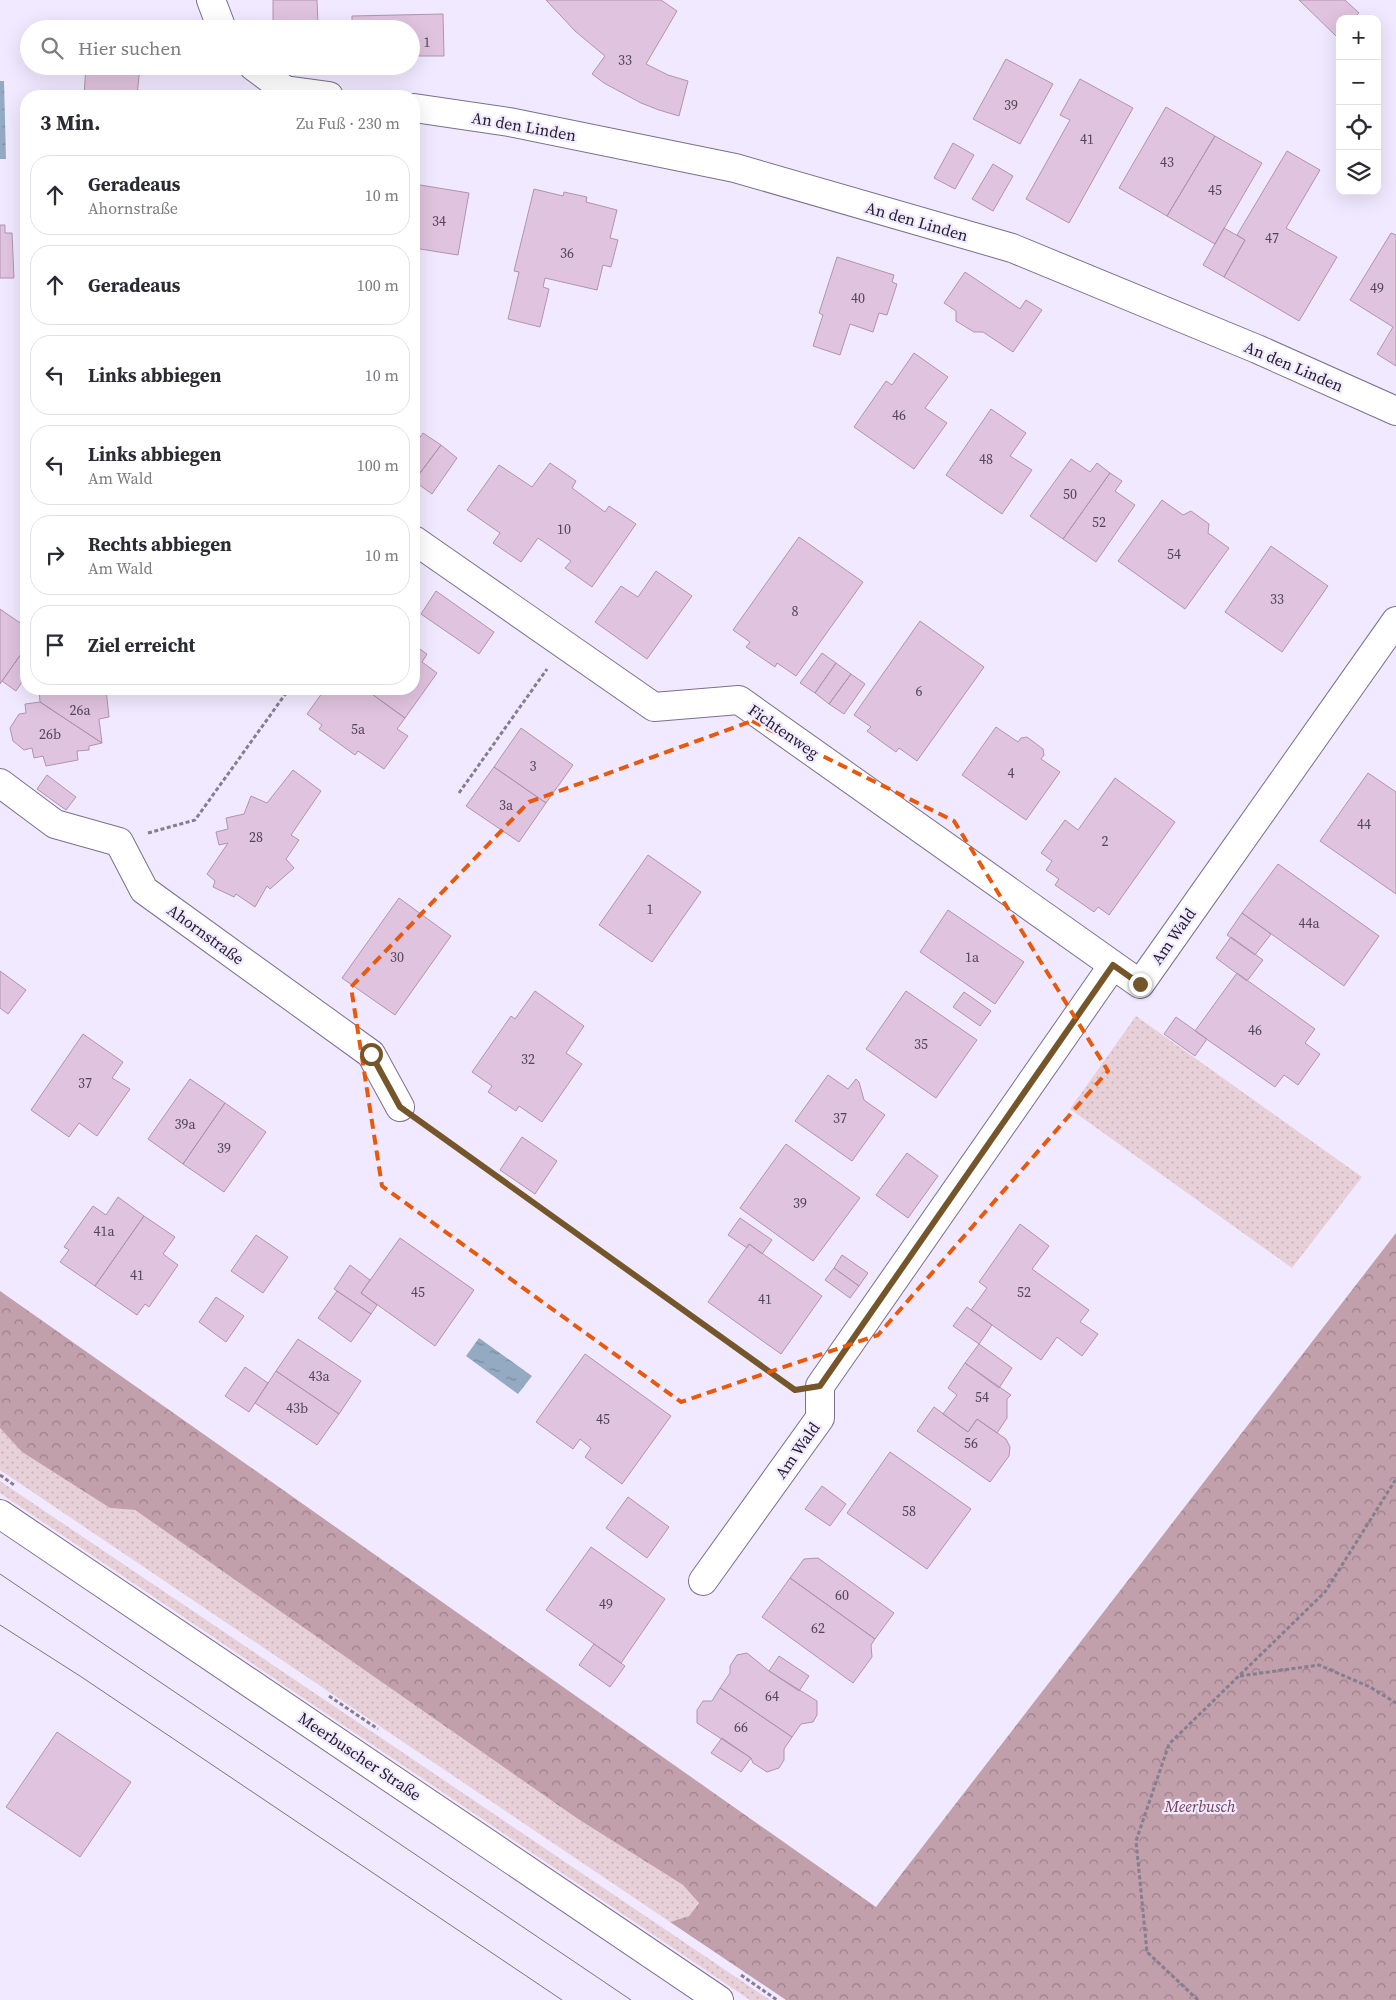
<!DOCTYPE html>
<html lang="de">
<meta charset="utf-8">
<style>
:root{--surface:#fff;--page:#f2f2f3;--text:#2b2b33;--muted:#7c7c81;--line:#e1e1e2}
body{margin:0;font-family:"Source Serif 4",serif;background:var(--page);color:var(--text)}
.controls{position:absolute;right:15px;top:15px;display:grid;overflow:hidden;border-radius:10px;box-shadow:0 5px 20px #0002}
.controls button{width:45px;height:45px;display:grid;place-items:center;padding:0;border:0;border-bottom:1px solid var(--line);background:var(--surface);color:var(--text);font:25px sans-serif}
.stop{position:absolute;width:15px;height:15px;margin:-11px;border:4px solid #74562a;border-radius:50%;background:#fff}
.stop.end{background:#74562a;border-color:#fff;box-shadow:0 1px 5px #0008}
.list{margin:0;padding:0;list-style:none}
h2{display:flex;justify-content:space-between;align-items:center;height:65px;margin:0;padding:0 20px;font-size:21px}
h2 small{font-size:16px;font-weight:400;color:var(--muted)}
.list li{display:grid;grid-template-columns:32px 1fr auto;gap:15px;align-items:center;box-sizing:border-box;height:80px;margin:0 10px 10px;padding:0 10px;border:1px solid var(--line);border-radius:20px}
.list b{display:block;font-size:19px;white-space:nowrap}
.list p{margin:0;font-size:16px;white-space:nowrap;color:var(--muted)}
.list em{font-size:16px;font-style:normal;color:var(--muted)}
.icon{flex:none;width:28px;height:28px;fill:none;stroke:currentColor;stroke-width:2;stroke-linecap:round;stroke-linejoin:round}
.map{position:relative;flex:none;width:1396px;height:2000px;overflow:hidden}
.search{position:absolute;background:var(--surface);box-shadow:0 5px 20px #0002;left:20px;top:20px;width:400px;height:55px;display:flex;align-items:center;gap:12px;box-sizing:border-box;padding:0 18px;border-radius:28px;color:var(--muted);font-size:19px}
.panel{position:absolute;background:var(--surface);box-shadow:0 5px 20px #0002;left:20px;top:90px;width:400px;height:605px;border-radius:20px}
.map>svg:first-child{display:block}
.grass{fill:url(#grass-dots)}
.forest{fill:url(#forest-crowns)}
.water{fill:url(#water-ripples)}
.building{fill:#e0c3de;stroke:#b094ae}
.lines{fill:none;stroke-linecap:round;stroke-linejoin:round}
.minor-casing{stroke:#7b6f8e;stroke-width:30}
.major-casing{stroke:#7b6f8e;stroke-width:30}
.path{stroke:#847e8f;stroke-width:3;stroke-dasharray:4 2.5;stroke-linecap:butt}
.minor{stroke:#fff;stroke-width:28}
.major{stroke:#fff;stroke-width:28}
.tram{stroke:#7b7585;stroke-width:1}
.route{stroke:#74562a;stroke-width:6}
.marked{fill:none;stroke:#e8590c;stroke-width:4;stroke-dasharray:10 6;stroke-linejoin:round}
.labels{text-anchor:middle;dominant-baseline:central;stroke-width:4.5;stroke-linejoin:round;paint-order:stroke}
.number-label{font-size:14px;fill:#514656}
.street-label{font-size:16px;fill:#211d29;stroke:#f1e9ff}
.park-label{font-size:16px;font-style:italic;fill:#744256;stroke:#f1e9ff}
</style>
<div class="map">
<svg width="1396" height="2000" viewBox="0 0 1396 2000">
<defs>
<pattern id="grass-dots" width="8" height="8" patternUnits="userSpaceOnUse" patternTransform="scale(1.25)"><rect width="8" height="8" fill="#e8d0d8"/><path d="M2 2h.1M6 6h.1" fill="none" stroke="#c7b2b9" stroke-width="1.8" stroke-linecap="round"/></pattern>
<pattern id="forest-crowns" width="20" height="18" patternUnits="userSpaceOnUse" patternTransform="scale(1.25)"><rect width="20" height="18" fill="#c19fab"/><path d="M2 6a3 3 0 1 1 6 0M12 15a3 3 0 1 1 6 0" fill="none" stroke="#9c818b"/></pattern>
<pattern id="water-ripples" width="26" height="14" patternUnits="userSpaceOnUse" patternTransform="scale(1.25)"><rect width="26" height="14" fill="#93aac2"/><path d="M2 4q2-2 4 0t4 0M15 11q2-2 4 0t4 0" fill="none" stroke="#788a9e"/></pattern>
</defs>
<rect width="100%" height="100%" fill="#f1e9ff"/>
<!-- grass -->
<path class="grass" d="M1136,1016L1362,1177L1292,1268L1070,1109Z
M0,1428L22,1452L110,1508L135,1510L578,1819L683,1885L699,1902L689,1916L670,1922L0,1470Z
M0,1481L770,2000H750L0,1493Z"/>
<!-- forest -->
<path class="forest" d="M1396,1233V2000H786L670,1922L689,1916L699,1903L683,1885L578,1819L135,1510L110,1508L22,1452L0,1428V1291L876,1907Z"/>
<!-- water -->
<path class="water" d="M0,81H4L6,159H0Z
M479,1338L532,1376L518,1394L466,1356Z"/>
<!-- building -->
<path class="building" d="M273,0H317L318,23H335V29H273Z
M546,0H661L677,11L646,64L668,75L688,81L679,116L659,110L641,103L604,83L592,74L605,56L575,31Z
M1299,0H1345L1359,13L1353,19H1340V32L1336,36Z
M443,14L444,56H411V29H352V16Z
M1006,59L1053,84L1020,144L973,119Z
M86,66H140L137,96H84Z
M1080,79L1133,108L1069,223L1026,199L1070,120L1060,115Z
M1166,107L1215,136L1167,216L1119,188Z
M1215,136L1262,163L1215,244L1167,216Z
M953,143L974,155L955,189L934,178Z
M1287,151L1320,170L1286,228L1337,257L1299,321L1224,277L1245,240L1237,235Z
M993,164L1013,176L993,211L972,199Z
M414,184L469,193L458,255L414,248Z
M534,189L563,196L564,192L587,197L586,202L617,210L610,238L618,240L611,267L603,265L597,290L545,278L543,287L549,289L540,327L508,319L519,272L514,271Z
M0,225H5V233H12L14,278H0Z
M1224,228L1245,240L1224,277L1203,265Z
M1391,233L1396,235V366L1377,354L1393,327L1350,300Z
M837,257L894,275L892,282L897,284L887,315L879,313L873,332L850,324L840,355L813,346L823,315L819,313Z
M965,272L1020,309L1026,300L1042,310L1013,352L983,332H974L956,321V311L944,303Z
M914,353L948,377L925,408L947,423L914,469L854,427L886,381L892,385Z
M991,409L1026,433L1010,456L1032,470L1002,514L946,475Z
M423,433L441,445L414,481V446Z
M441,445L457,458L432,494L414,481Z
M1071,459L1090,472L1097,463L1110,473L1063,539L1030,516Z
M550,463L576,481L572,488L605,512L609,506L636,524L592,587L565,568L571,561L538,538L521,562L493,543L500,533L467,510L499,465L532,487Z
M1110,473L1122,481L1115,491L1135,505L1096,562L1063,539Z
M1162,500L1183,515L1191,511L1209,524L1208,533L1229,548L1185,609L1118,561Z
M799,537L863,582L796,676L777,663L775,667L746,647L750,642L733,630Z
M1271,546L1328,586L1282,652L1225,612Z
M656,571L692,596L647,659L595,622L621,586L638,597Z
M436,591L494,632L479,654L421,614Z
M0,609L26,627V647L0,684Z
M920,621L984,667L917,761L899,748L896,752L882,742L867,731L871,727L854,715Z
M414,645L427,654L422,662L437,673L405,718L365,689H414Z
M26,647V676L16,691L2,681Z
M822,653L836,663L815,693L800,683Z
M836,663L851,674L829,704L815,693Z
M851,674L865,684L844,714L829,704Z
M39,689H106L109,717L99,719L102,743L40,702Z
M325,689H365L405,718L397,729L408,736L384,769L358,751L355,755L319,729L322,725L307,714Z
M40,702L102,743L89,746V750L77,751L78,760L46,766L43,756L34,758L32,748L24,750L13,741L10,728L19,714L26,713L25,704Z
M996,727L1018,742L1021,738L1027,737L1043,749L1044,755L1041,759L1060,772L1026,820L962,775Z
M521,728L573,765L546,803L494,767Z
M494,767L546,803L519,842L466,806Z
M293,770L321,791L291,835L299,840L286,859L294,868L270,889L267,886L255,907L236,894L234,897L213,887L215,881L207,874L228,843L219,845L216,832L228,829L226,818L244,814L251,796L267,803Z
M1368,773L1396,792V894L1320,841Z
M47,775L76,797L66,810L37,789Z
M1115,778L1175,822L1109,915L1098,907L1094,912L1055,885L1059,879L1046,870L1052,861L1041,853L1065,820L1078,830Z
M648,855L701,892L652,962L599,925Z
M1278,864L1379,936L1344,986L1242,913Z
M399,898L451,936L395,1015L342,978Z
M948,910L1024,962L995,1004L920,952Z
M1242,913L1271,934L1255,955L1227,935Z
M1231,937L1263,960L1247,981L1216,958Z
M0,971L26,990L8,1014L0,1008Z
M1237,973L1315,1029L1305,1043L1320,1054L1298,1085L1284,1075L1275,1087L1195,1031Z
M535,991L584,1026L566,1053L582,1064L542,1122L519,1106L516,1111L488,1092L492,1086L472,1072L511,1016L515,1019Z
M906,991L977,1040L936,1098L866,1049Z
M964,992L991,1011L980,1026L953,1007Z
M1176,1017L1207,1039L1195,1056L1164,1034Z
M83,1034L123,1062L112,1078L130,1089L97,1136L79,1123L69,1137L31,1110Z
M828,1075L848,1089L856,1079L859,1082L864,1100L885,1115L852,1161L795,1121Z
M190,1079L225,1103L183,1164L148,1139Z
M225,1103L266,1132L224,1192L183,1164Z
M522,1137L557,1161L535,1194L500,1170Z
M786,1144L860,1198L813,1261L740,1208Z
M907,1153L938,1176L908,1218L876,1195Z
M118,1197L144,1216L95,1286L60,1262L69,1250L64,1247L93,1206L106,1215Z
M144,1216L175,1237L163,1254L178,1265L149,1307L145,1304L137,1315L95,1286Z
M740,1218L772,1240L762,1254L749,1244L747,1248L728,1235Z
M1020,1224L1049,1246L1032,1269L1089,1310L1080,1322L1098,1334L1082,1356L1057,1337L1041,1360L971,1310L987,1288L979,1282Z
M256,1235L288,1257L263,1293L231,1271Z
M400,1238L474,1290L435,1346L361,1293Z
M749,1244L822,1296L781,1354L708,1302Z
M842,1255L868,1273L859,1286L834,1268Z
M350,1265L370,1280L361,1293L377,1305L371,1314L334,1289Z
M834,1268L859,1286L850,1298L825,1280Z
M337,1291L371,1314L351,1342L318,1318Z
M216,1297L244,1316L226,1342L199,1322Z
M967,1307L992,1325L979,1344L953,1326Z
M298,1339L361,1381L339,1414L276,1371Z
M979,1344L1012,1368L999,1388L965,1363Z
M585,1354L671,1416L622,1484L585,1457L591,1448L580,1439L573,1449L536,1422Z
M965,1363L1011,1395L1007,1399V1418L997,1433L977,1419L968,1432L943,1414L957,1395L948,1388Z
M245,1367L268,1383L249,1412L225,1396Z
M276,1371L339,1414L317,1445L255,1403Z
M934,1407L968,1432L977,1419L1006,1439L1010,1447L1009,1456L990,1482L917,1431Z
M890,1452L971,1509L927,1569L847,1513Z
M822,1486L846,1504L830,1526L805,1509Z
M628,1497L669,1527L647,1558L606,1528Z
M591,1547L665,1599L621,1663L546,1610Z
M818,1558L894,1613L875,1639L790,1578L804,1559Z
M790,1578L875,1639L871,1645L872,1657L853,1683L762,1617Z
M594,1644L625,1666L610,1687L579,1665Z
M747,1653L769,1671L817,1701V1715L813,1722L801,1724L792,1737L720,1688L730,1673V1666L737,1655Z
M779,1656L809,1676L799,1691L769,1671Z
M720,1688L792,1737L784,1749V1760L779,1768L767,1772L753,1763L751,1758L697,1723V1710L703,1701H712Z
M57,1732L131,1782L80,1857L6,1807Z
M722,1738L751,1758L741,1772L711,1753Z"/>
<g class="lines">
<defs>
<path id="minor" d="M211,0L222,29
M253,66L285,90L329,96
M414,108L509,122L735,168L1012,248L1257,349L1396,411
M414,540L654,707L739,700L1113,965
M0,783L55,824L119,842L144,890L371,1054L400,1107
M703,1581L820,1418V1386L1113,965L1140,984L1396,621"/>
<path id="major" d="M0,1514L719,2000"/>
</defs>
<!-- minor casing -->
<use href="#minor" class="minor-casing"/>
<!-- major casing -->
<use href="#major" class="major-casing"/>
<!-- path -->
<path class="path" d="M459,793L547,669
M148,833L195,820L289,689
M424,1124L789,1386
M0,1475L14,1485
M1240,1676L1319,1665L1370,1687L1396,1703
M329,1696L378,1729
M741,1975L777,2000
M1198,2000L1147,1952L1136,1841L1169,1744L1325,1592L1396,1479"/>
<!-- minor -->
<use href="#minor" class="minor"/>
<!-- major -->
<use href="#major" class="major"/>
<!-- tram -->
<path class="tram" d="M0,1574L631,2000
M0,1625L80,1676L562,2000"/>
</g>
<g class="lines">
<!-- route -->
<path class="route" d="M371,1054L400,1107L795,1390L820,1386L1113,965L1140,984"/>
</g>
<!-- marked area -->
<path class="marked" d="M752,721L954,821L1108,1071L878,1335L681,1402L382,1186L351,987L529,802Z"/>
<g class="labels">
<!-- number labels -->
<g class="number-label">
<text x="427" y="42">1</text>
<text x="625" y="60">33</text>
<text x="1011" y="105">39</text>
<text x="1087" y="139">41</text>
<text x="1167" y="162">43</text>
<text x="1215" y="190">45</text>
<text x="439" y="221">34</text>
<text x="1272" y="238">47</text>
<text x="567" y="253">36</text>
<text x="1377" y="288">49</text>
<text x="858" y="298">40</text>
<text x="899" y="415">46</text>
<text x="986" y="459">48</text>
<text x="1070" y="494">50</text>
<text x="1099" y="522">52</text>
<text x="564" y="529">10</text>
<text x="1174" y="554">54</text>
<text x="1277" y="599">33</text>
<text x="795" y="611">8</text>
<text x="919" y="691">6</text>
<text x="80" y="710">26a</text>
<text x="358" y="729">5a</text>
<text x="50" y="734">26b</text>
<text x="533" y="766">3</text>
<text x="1011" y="773">4</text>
<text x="506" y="805">3a</text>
<text x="1364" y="824">44</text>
<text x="256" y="837">28</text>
<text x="1105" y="841">2</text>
<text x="650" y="909">1</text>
<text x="1309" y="923">44a</text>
<text x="397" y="957">30</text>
<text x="972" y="957">1a</text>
<text x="1255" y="1030">46</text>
<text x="921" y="1044">35</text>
<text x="528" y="1059">32</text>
<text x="85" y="1083">37</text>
<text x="840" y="1118">37</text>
<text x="185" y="1124">39a</text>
<text x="224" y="1148">39</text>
<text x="800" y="1203">39</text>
<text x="104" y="1231">41a</text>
<text x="137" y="1275">41</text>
<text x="418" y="1292">45</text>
<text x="1024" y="1292">52</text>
<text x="765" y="1299">41</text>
<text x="319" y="1376">43a</text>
<text x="982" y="1397">54</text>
<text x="297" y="1408">43b</text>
<text x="603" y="1419">45</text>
<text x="971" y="1443">56</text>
<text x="909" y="1511">58</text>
<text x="842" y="1595">60</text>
<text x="606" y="1604">49</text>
<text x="818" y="1628">62</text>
<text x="772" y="1696">64</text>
<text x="741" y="1727">66</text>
</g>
<!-- street labels -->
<g class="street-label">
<text transform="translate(524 126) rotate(10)">An den Linden</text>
<text transform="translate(917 221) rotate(16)">An den Linden</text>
<text transform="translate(1294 366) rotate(23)">An den Linden</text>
<text transform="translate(784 731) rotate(35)">Fichtenweg</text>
<text transform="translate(206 934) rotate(36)">Ahornstraße</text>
<text transform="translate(1173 936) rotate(-55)">Am Wald</text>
<text transform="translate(797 1450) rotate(-55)">Am Wald</text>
<text transform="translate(360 1756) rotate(34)">Meerbuscher Straße</text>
</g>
<!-- park labels -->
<g class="park-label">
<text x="1200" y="1806">Meerbusch</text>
</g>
</g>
</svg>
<div class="controls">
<button>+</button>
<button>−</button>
<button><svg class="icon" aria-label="locate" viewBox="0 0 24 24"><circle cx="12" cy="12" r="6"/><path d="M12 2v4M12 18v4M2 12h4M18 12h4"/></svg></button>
<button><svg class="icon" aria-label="layers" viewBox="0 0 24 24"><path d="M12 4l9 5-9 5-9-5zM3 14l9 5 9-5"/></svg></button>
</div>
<div class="stop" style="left:371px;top:1054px"></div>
<div class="stop end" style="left:1140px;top:984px"></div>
<div class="search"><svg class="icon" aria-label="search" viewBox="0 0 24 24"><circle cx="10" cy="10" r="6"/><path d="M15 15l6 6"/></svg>Hier suchen</div>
<section class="panel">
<h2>3 Min.<small>Zu Fuß · 230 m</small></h2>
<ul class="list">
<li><svg class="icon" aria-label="ahead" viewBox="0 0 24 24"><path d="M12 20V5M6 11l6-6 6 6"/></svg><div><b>Geradeaus</b><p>Ahornstraße</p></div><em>10 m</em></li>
<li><svg class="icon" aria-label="ahead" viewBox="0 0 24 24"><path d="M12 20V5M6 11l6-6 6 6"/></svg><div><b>Geradeaus</b></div><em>100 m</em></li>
<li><svg class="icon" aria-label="left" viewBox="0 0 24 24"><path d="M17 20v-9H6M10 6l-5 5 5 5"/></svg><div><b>Links abbiegen</b></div><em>10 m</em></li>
<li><svg class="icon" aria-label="left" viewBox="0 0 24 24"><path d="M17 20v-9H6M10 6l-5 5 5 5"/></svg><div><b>Links abbiegen</b><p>Am Wald</p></div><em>100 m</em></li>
<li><svg class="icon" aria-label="right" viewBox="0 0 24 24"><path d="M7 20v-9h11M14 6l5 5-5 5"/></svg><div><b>Rechts abbiegen</b><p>Am Wald</p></div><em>10 m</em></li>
<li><svg class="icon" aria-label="arrive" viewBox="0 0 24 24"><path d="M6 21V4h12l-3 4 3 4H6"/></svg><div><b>Ziel erreicht</b></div></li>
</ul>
</section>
</div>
